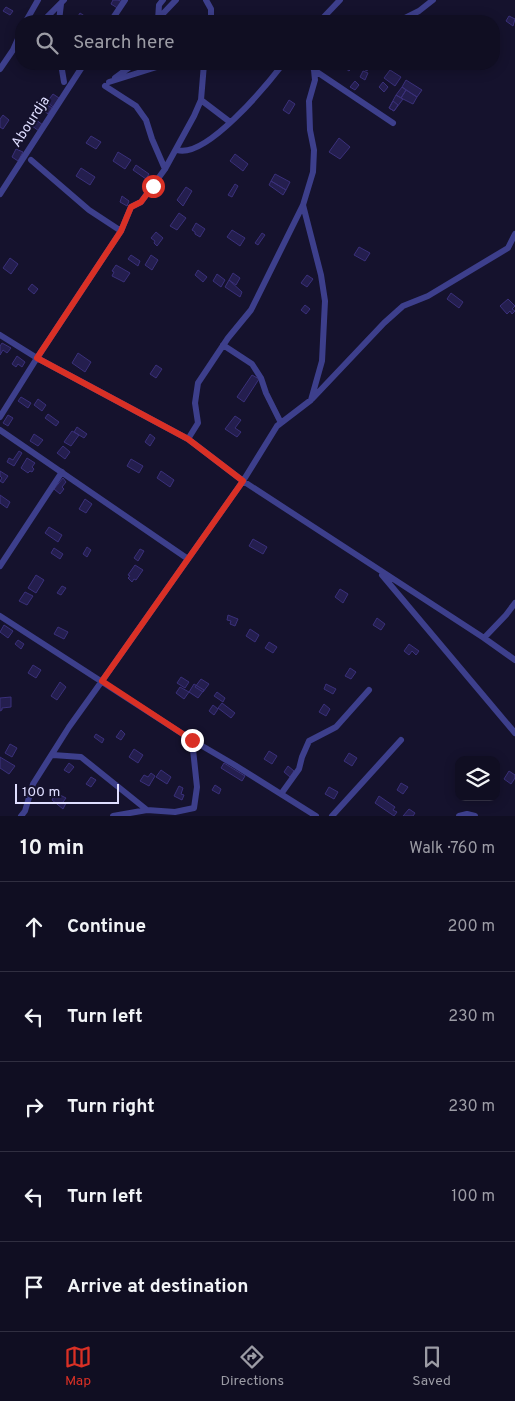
<!DOCTYPE html>
<meta charset="utf-8">
<style>
:root{--surface:#100e22;--page:#19172a;--text:#f1f3f6;--muted:#9c9ca5;--line:#302e40;--accent:#d93025}
body{margin:0;font-family:Overpass,sans-serif;background:var(--page);color:var(--text)}
.controls{position:absolute;right:15px;bottom:15px;display:grid;overflow:hidden;border-radius:10px;box-shadow:0 2px 12px #0003}
.controls button{width:45px;height:45px;display:grid;place-items:center;padding:0;border:0;border-bottom:1px solid var(--line);background:var(--surface);color:var(--text);font:25px sans-serif}
.scale{position:absolute;left:15px;bottom:12px;width:104px;box-sizing:border-box;padding-left:5px;border:2px solid #dfdeff;border-top:0;font-size:14px;line-height:18px;white-space:nowrap;color:#dfdeff;-webkit-text-stroke:4px #15122d;paint-order:stroke}
.stop{position:absolute;width:15px;height:15px;margin:-11px;border:4px solid #d93025;border-radius:50%;background:#fff}
.stop.end{background:#d93025;border-color:#fff;box-shadow:0 1px 5px #0008}
.list{margin:0;padding:0;list-style:none}
h2{display:flex;justify-content:space-between;align-items:center;height:65px;margin:0;padding:0 20px;font-size:21px}
h2 small{font-size:16px;font-weight:400;color:var(--muted)}
.list li{display:grid;grid-template-columns:32px 1fr auto;gap:15px;align-items:center;box-sizing:border-box;height:90px;padding:0 20px;border-top:1px solid var(--line)}
.list b{display:block;font-size:19px;white-space:nowrap}
.list em{font-size:16px;font-style:normal;color:var(--muted)}
.icon{flex:none;width:28px;height:28px;fill:none;stroke:currentColor;stroke-width:2;stroke-linecap:round;stroke-linejoin:round}
.map{position:relative;flex:none;width:515px;height:816px;overflow:hidden}
.search{position:absolute;background:var(--surface);box-shadow:0 2px 12px #0003;left:15px;right:15px;top:15px;height:55px;display:flex;align-items:center;gap:12px;box-sizing:border-box;padding:0 18px;border-radius:20px;color:var(--muted);font-size:19px}
.sheet{height:515px;background:var(--surface)}
nav{display:flex;justify-content:space-around;align-items:center;box-sizing:border-box;height:70px;border-top:1px solid var(--line);background:var(--surface);font-size:14px;color:var(--muted)}
nav a{display:grid;justify-items:center;gap:2px}
nav .on{color:var(--accent)}
.map>svg:first-child{display:block}
.building{fill:#241e4e;stroke:#3a307a}
.lines{fill:none;stroke-linecap:round;stroke-linejoin:round}
.minor{stroke:#3d3f8c;stroke-width:6}
.route{stroke:#d93025;stroke-width:6}
.labels{text-anchor:middle;dominant-baseline:central;stroke-width:4;stroke-linejoin:round;paint-order:stroke}
.street-label{font-size:14px;fill:#dfdeff;stroke:#15122d}
</style>
<div class="map">
<svg width="515" height="816" viewBox="0 0 515 816">
<rect width="100%" height="100%" fill="#15122d"/>
<!-- building -->
<path class="building" d="M113,0H118L123,2L119,9L111,4Z
M6,7L13,11L10,15L3,11Z
M80,13L86,17L83,21H75Z
M509,16L515,19L513,26L506,21Z
M344,64L349,65L351,64L354,66L349,71L342,66Z
M355,64H365L369,66L367,71Z
M390,70L401,77L395,86L384,78Z
M363,71L368,73L365,80L360,77Z
M406,80L422,90L417,97L402,87Z
M355,81L359,85L355,90L350,87Z
M383,82L388,87L384,92L379,87Z
M402,87L406,90L401,98L396,95Z
M406,90L417,97L413,104L401,98Z
M53,94L59,98L53,107L47,102Z
M396,95L403,99L394,111L389,108Z
M289,100L295,104L289,114L283,110Z
M393,101L398,105L394,111L389,108Z
M46,104L52,108L48,114L43,110Z
M3,115L9,120L3,129L0,127V119Z
M32,117L43,125L39,131L28,123Z
M91,136L101,142L96,149L86,143Z
M339,138L350,147L340,159L329,152Z
M16,149L23,152L18,161L12,157Z
M118,152L131,160L125,169L113,161Z
M235,154L248,164L243,171L230,161Z
M136,165L149,174L146,179L133,170Z
M81,168L95,177L90,185L76,176Z
M275,174L290,182L286,190L271,181Z
M271,181L286,190L283,195L269,185Z
M235,184L238,186L232,197L228,195Z
M186,187L192,191L183,206L177,200Z
M122,196L129,201L127,206L120,202Z
M179,213L186,218L177,230L170,226Z
M196,223L205,229L200,237L195,234V232L192,230Z
M232,230L245,238L240,246L227,237Z
M156,232L163,238L157,246L154,243L155,241L151,238Z
M262,233L265,235L258,245L255,243Z
M359,247L370,253L365,261L354,255Z
M131,255L140,261L138,266L128,259Z
M151,255L158,260L152,270L145,265Z
M10,258L18,264L11,274L3,268Z
M116,265L130,273L124,282L112,276L114,272L112,271Z
M198,270L207,277L203,282L195,275Z
M233,273L240,278L236,285L229,280Z
M217,274L225,280L221,287L213,281Z
M307,275L313,279L307,287L301,283Z
M229,280L242,292L240,297L225,287Z
M32,284L38,289L34,294L28,289Z
M451,293L463,302L459,308L447,299Z
M508,299L515,306L512,309L515,311L512,314L510,311L507,314L500,306Z
M305,305L310,309L306,314L301,310Z
M2,343L11,348L7,353L3,350L0,355V346Z
M78,353L91,362L85,372L72,363Z
M17,356L25,362L22,367L18,364L16,367L12,364Z
M156,365L162,369L156,378L150,374Z
M252,375L259,379L244,402L237,397Z
M21,397L31,403L28,408L18,401Z
M38,399L46,405L42,411L34,405Z
M48,414L59,422L56,426L45,418Z
M8,415L13,418L8,426L3,423Z
M235,416L241,420L235,428L241,432L237,437L225,429Z
M77,427L87,434L84,438L74,432Z
M72,431L79,435L71,446L64,442Z
M34,434L43,440L38,446L30,441Z
M150,434L155,438L150,446L145,442Z
M63,446L70,452L65,459L57,453Z
M19,451L22,453L14,466L7,462L9,458L13,460Z
M27,458L35,463L32,467L34,469L32,472L30,471L28,473L21,468Z
M131,459L143,466L139,473L127,466Z
M0,471L8,476L3,483L0,481L2,478L0,476Z
M161,471L174,480L170,487L157,478Z
M63,478L66,482L62,487L64,489L60,494L54,489Z
M0,495L10,502L7,508L0,503Z
M85,499L92,504L86,513L79,509Z
M49,527L62,535L58,542L45,533Z
M253,539L267,547L263,554L249,546Z
M87,547L91,550L87,557L83,554Z
M54,548L63,554L60,559L51,553Z
M140,549L144,551L138,561L134,558Z
M135,565L143,570L136,580L134,579L132,582L128,578L130,576L128,575Z
M36,575L44,580L36,593L28,588Z
M62,586L66,588L61,595L57,593Z
M340,589L348,594L343,603L335,597Z
M25,592L33,596L27,605L19,601Z
M228,615L238,619L235,626L230,624L231,621L227,620Z
M377,618L385,624L381,630L373,625Z
M4,625L13,631L8,638L0,632Z
M58,627L68,632L64,639L54,634Z
M250,629L259,635L255,642L246,636Z
M18,640L24,644L21,649L15,644Z
M269,642L277,647L273,653L265,648Z
M409,644L419,651L416,655L412,651L409,655L404,651Z
M33,665L41,670L36,678L28,673Z
M350,668L356,672L351,679L345,676Z
M181,677L189,682L185,688L177,683Z
M201,679L209,684L203,692L195,687Z
M60,682L66,687L57,700L51,696Z
M194,684L204,690L198,698L189,692Z
M326,684L336,689L333,694L324,689Z
M180,687L189,692L184,699L176,693Z
M217,692L225,698L223,702L214,696Z
M11,697V707L2,708V710L0,711V698Z
M222,703L235,713L231,718L218,708Z
M324,704L330,709L326,716L319,712Z
M213,705L218,709L214,715L209,711Z
M121,730L125,734L121,740L116,737Z
M96,734L104,739L102,743L94,737Z
M10,744L17,748L12,757L5,753Z
M134,749L143,755L138,763L129,757Z
M269,751L277,756L272,764L264,759Z
M349,753L357,758L352,766L344,761Z
M0,757L15,766L9,774L0,768Z
M69,763L74,767L69,773L64,770Z
M224,763L245,776L242,781L221,768Z
M288,766L294,771L290,777L284,772Z
M161,770L171,777L167,784L156,777Z
M509,771L515,775V778L511,784L504,779Z
M151,773L155,776L149,786L140,781L144,775L148,777Z
M91,777L96,780L91,787L86,784Z
M401,783L408,787L403,794L397,790Z
M215,785L221,789L219,794L212,790Z
M179,786L183,788L181,794L184,795L182,800L174,796Z
M329,787L338,792L334,799L325,794Z
M56,793L66,798L63,802L66,803L63,809L52,800Z
M379,796L395,807L393,810L397,812L394,816L375,803Z
M409,809L415,813L413,816H403Z"/>
<g class="lines">
<!-- minor -->
<path class="minor" d="M206,0L211,9V21
M158,20L159,5L163,0
M26,21L38,0
M43,21L64,0
M59,21L61,4
M111,21L125,0
M156,21L176,0
M320,21L340,0
M399,21L419,11L433,0
M61,64L64,82
M0,69L13,50L21,32
M314,70L393,123
M115,78L134,64
M109,82L160,66L213,64
M105,86L136,106L146,120L152,139L165,169
M201,100L230,122
M177,150C206,159 266,86 283,64
M0,194L84,64
M121,231L131,207L141,202L165,169L194,116L201,100L204,64
M0,335L37,358L188,439L243,481L484,638L515,660
M223,345L252,364L261,378L266,393L281,423
M312,399L384,323L403,306L428,296L508,248L515,234
M0,417L37,358L121,231L89,210L31,160
M0,430L188,559
M188,439L198,423L195,403L198,383L228,338L251,310L303,205L313,172L314,150L310,130L309,101L315,80L314,70L315,64
M0,566L62,472
M382,575L515,733
M0,616L192,740L233,764L316,816
M484,638L506,615L515,603
M53,755L81,757L147,810
M281,794L299,769L302,757L309,741L336,727L369,690
M21,816L25,811L33,784L69,727L102,681L243,481L277,426L311,400L322,361L325,301L321,275L303,205
M113,816L147,810L175,812L194,808L197,787L192,740
M332,816L401,740
M459,816L467,814L475,816"/>
</g>
<g class="lines">
<!-- route -->
<path class="route" d="M153,186L141,202L131,207L121,231L37,358L188,439L243,481L102,681L192,740"/>
</g>
<g class="labels">
<!-- street labels -->
<g class="street-label">
<text transform="translate(31 122) rotate(-57)">Abourdja</text>
</g>
</g>
</svg>
<div class="controls">
<button><svg class="icon" aria-label="layers" viewBox="0 0 24 24"><path d="M12 4l9 5-9 5-9-5zM3 14l9 5 9-5"/></svg></button>
</div>
<div class="scale">100 m</div>
<div class="stop" style="left:153px;top:186px"></div>
<div class="stop end" style="left:192px;top:740px"></div>
<div class="search"><svg class="icon" aria-label="search" viewBox="0 0 24 24"><circle cx="10" cy="10" r="6"/><path d="M15 15l6 6"/></svg>Search here</div>
</div>
<section class="sheet">
<h2>10 min<small>Walk · 760 m</small></h2>
<ul class="list">
<li><svg class="icon" aria-label="ahead" viewBox="0 0 24 24"><path d="M12 20V5M6 11l6-6 6 6"/></svg><div><b>Continue</b></div><em>200 m</em></li>
<li><svg class="icon" aria-label="left" viewBox="0 0 24 24"><path d="M17 20v-9H6M10 6l-5 5 5 5"/></svg><div><b>Turn left</b></div><em>230 m</em></li>
<li><svg class="icon" aria-label="right" viewBox="0 0 24 24"><path d="M7 20v-9h11M14 6l5 5-5 5"/></svg><div><b>Turn right</b></div><em>230 m</em></li>
<li><svg class="icon" aria-label="left" viewBox="0 0 24 24"><path d="M17 20v-9H6M10 6l-5 5 5 5"/></svg><div><b>Turn left</b></div><em>100 m</em></li>
<li><svg class="icon" aria-label="arrive" viewBox="0 0 24 24"><path d="M6 21V4h12l-3 4 3 4H6"/></svg><div><b>Arrive at destination</b></div></li>
</ul>
</section>
<nav>
<a class="on"><svg class="icon" aria-label="map" viewBox="0 0 24 24"><path d="M3 6l6-2 6 2 6-2v14l-6 2-6-2-6 2zM9 4v14M15 6v14"/></svg>Map</a>
<a><svg class="icon" aria-label="directions" viewBox="0 0 24 24"><path d="M12 3l9 9-9 9-9-9zM9 14v-3h6M13 9l2 2-2 2"/></svg>Directions</a>
<a><svg class="icon" aria-label="saved" viewBox="0 0 24 24"><path d="M7 4h10v16l-5-4-5 4z"/></svg>Saved</a>
</nav>
